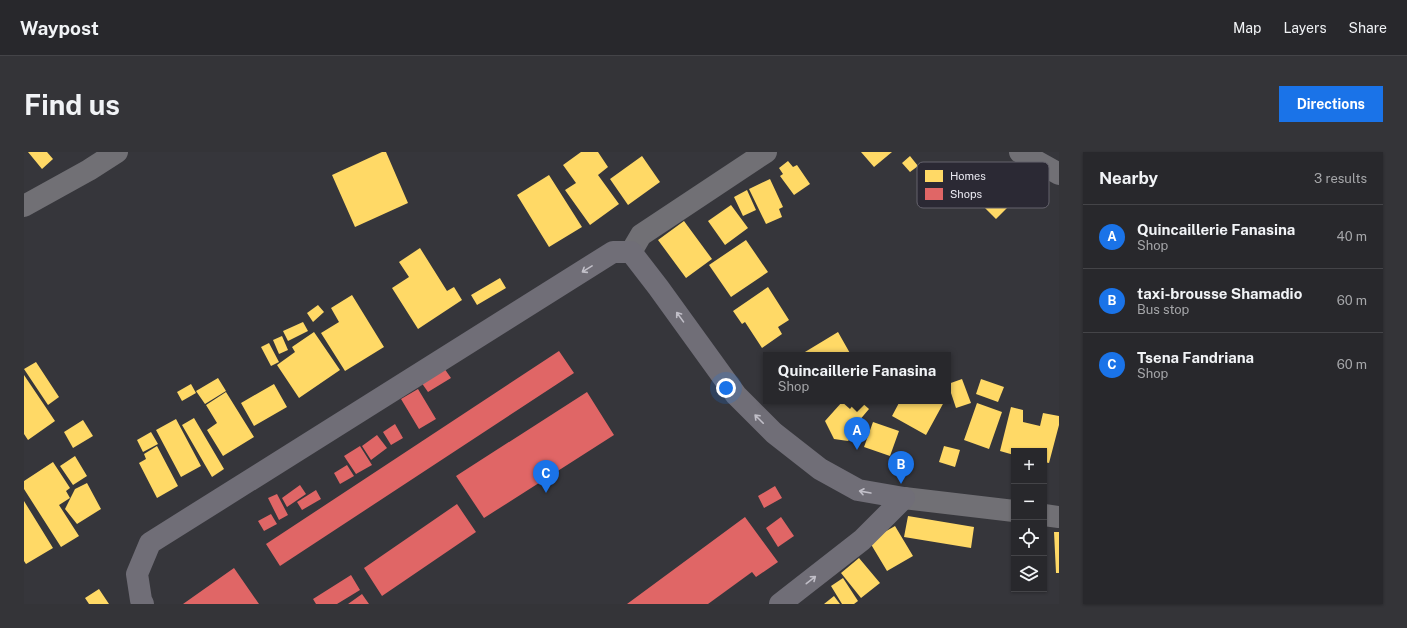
<!DOCTYPE html>
<meta charset="utf-8">
<style>
:root{--surface:#28282c;--page:#343438;--text:#f1f3f6;--muted:#a5a6a9;--line:#444448;--accent:#1a73e8}
body{margin:0;font-family:"Public Sans",sans-serif;background:var(--page);color:var(--text)}
.controls{position:absolute;right:12px;bottom:12px;display:grid;overflow:hidden;border-radius:0px;box-shadow:0 1px 3px #0004}
.controls button{width:36px;height:36px;display:grid;place-items:center;padding:0;border:0;border-bottom:1px solid var(--line);background:var(--surface);color:var(--text);font:20px sans-serif}
.you{position:absolute;left:702px;top:236px;width:14px;height:14px;margin:-10px;border:3px solid #fff;border-radius:50%;background:#1a73e8;box-shadow:0 0 0 6px #1a73e833}
.badge{display:grid;place-items:center;width:26px;height:26px;border-radius:50%;background:var(--accent);color:#fff;font-size:13px;font-weight:700}
.pin{position:absolute;translate:-50% -33px;filter:drop-shadow(0 1px 2px #0008)}
.pin::after{content:'';position:absolute;top:21px;width:14px;height:12px;background:inherit;clip-path:polygon(0 0,100% 0,50% 100%)}
.popup{position:absolute;left:739px;top:200px;width:188px;height:52px;box-sizing:border-box;display:grid;place-content:center;border-radius:0px;background:var(--surface);filter:drop-shadow(0 1px 3px #0005);font-size:13px;white-space:nowrap;color:var(--muted)}
.popup b{font-size:15px;color:var(--text)}
.popup::after{content:'';position:absolute;left:50%;top:100%;margin-left:-8px;border:8px solid transparent;border-top-color:var(--surface)}
.list{margin:0;padding:0;list-style:none}
h2{display:flex;justify-content:space-between;align-items:center;height:52px;margin:0;padding:0 16px;font-size:17px}
h2 small{font-size:13px;font-weight:400;color:var(--muted)}
.list li{display:grid;grid-template-columns:26px 1fr auto;gap:12px;align-items:center;box-sizing:border-box;height:64px;padding:0 16px;border-top:1px solid var(--line)}
.list b{display:block;font-size:15px;white-space:nowrap}
.list p{margin:0;font-size:13px;white-space:nowrap;color:var(--muted)}
.list em{font-size:13px;font-style:normal;color:var(--muted)}
.icon{flex:none;width:22px;height:22px;fill:none;stroke:currentColor;stroke-width:2;stroke-linecap:round;stroke-linejoin:round}
.map{position:relative;flex:none;width:1035px;height:452px;overflow:hidden;border-radius:0px}
header{display:flex;align-items:center;gap:24px;box-sizing:border-box;height:56px;padding:0 20px;background:var(--surface);border-bottom:1px solid var(--line)}
header strong{font-size:19px}
nav{display:flex;gap:22px;margin-inline-start:auto;font-size:14px}
.intro{display:flex;align-items:center;justify-content:space-between;box-sizing:border-box;height:96px;padding:0 24px}
h1{margin:0;font-size:28px}
.button{padding:10px 18px;border-radius:0px;background:var(--accent);color:#fff;font-size:14px;font-weight:700}
main{display:flex;gap:24px;padding:0 24px}
aside{flex:1;background:var(--surface);border-radius:0px;box-shadow:0 1px 3px #0004}
.map>svg:first-child{display:block}
.homes{fill:#ffd966}
.shops{fill:#e06666}
.lines{fill:none;stroke-linecap:round;stroke-linejoin:round}
.minor{stroke:#717075;stroke-width:22}
.major{stroke:#706e77;stroke-width:22}
.oneway{stroke:#c1bfc8}
.key{fill:#2b2934;stroke:#65636d;stroke-width:1}
.key-label{font-size:11px;fill:#ecebf3}
</style>
<header>
<strong>Waypost</strong>
<nav><a>Map</a><a>Layers</a><a>Share</a></nav>
</header>
<div class="intro"><h1>Find us</h1><a class="button">Directions</a></div>
<main>
<div class="map">
<svg width="1035" height="452" viewBox="0 0 1035 452">
<rect width="100%" height="100%" fill="#36363b"/>
<!-- homes -->
<path class="homes" d="M4,0H23L29,7L18,17Z
M358,0H362L384,51L331,75L308,23Z
M557,0H574L584,15L574,23L595,52L566,73L541,38L552,31L539,13Z
M837,0H868L850,15Z
M618,4L636,30L604,53L586,27Z
M886,4L894,14L886,20L878,11Z
M764,9L769,15L773,13L786,32L770,43L756,24L759,22L755,16Z
M942,16L950,27L933,39L925,29Z
M967,19L993,46L972,67L957,52L963,46L951,34Z
M525,23L558,75L525,95L493,43Z
M746,27L759,55L755,57L758,65L742,72L725,37Z
M723,38L732,58L719,64L710,45Z
M707,53L724,76L701,93L684,69Z
M660,69L688,107L662,126L634,88Z
M722,88L744,120L707,145L685,113Z
M396,96L423,139L430,135L438,148L394,177L368,136L385,125L375,110Z
M476,126L482,136L453,153L447,143Z
M744,135L765,168L754,175L758,182L738,196L721,170L718,172L709,159Z
M328,143L360,195L321,219L297,181L315,170L307,156Z
M294,153L300,160L289,170L283,161Z
M279,170L284,179L264,189L259,179Z
M290,180L316,218L275,246L253,213L271,200L268,195Z
M814,180L827,203H776Z
M258,184L264,198L255,202L249,188Z
M245,191L255,210L247,214L237,195Z
M12,210L35,245L24,253L0,217Z
M0,223L31,269L4,288L0,282Z
M194,226L202,239L181,252L172,239Z
M938,227L947,251L932,256L924,232Z
M957,227L980,235L974,250L952,242Z
M167,232L172,241L158,249L153,240Z
M250,232L263,255L230,274L217,251Z
M202,240L230,285L199,304L183,278L193,271L182,253Z
M832,249H836L845,257L834,270L838,273L824,289L810,287L801,269L818,250L826,257Z
M876,249H919L920,250L902,283L868,264Z
M953,251L978,260L965,297L940,288Z
M987,255L999,258V270L1016,274L1019,261L1035,264V273L1025,311L1020,310V299H990V303L976,299Z
M170,266L200,317L188,325L158,273Z
M152,267L177,314L157,325L132,278Z
M59,268L69,284L49,296L40,280Z
M849,270L875,279L866,304L840,295Z
M127,280L134,292L119,300L113,288Z
M133,294L154,334L133,346L115,311L122,307L120,302Z
M920,294L936,298L931,315L915,310Z
M51,304L63,324L49,333L36,314Z
M29,310L46,336L42,339L46,346L35,353L55,384L37,395L0,337V329Z
M63,331L77,357L53,372L41,357L51,337Z
M0,349L29,396L2,412L0,409Z
M884,364L950,375L947,396L880,385Z
M871,374L889,404L863,419L845,389Z
M1030,380H1035V421H1032Z
M835,406L856,431L837,446L817,421Z
M819,426L834,449L830,452H818L807,434Z
M75,437L85,452H65L61,446Z
M810,444L816,452H800Z"/>
<!-- shops -->
<path class="shops" d="M535,199L550,221L256,414L242,392Z
M420,216L427,226L404,240L397,230Z
M394,237L412,267L395,277L377,247Z
M563,240L590,283L460,366L432,324Z
M371,272L379,286L367,293L359,280Z
M353,283L363,296L347,308L338,294Z
M336,294L348,313L332,322L320,304Z
M323,313L330,324L316,332L310,321Z
M276,333L282,342L263,355L258,346Z
M751,334L758,346L740,356L734,344Z
M292,338L297,347L278,358L273,350Z
M253,342L264,363L255,368L244,346Z
M433,352L452,380L358,444L340,416Z
M247,362L253,372L240,379L234,369Z
M721,365L754,410L732,425L728,420L684,452H603Z
M757,365L770,384L754,395L742,376Z
M210,416L235,452H159Z
M327,423L336,438L313,452H292L289,447Z
M338,442L345,452H324Z"/>
<g class="lines">
<!-- minor -->
<path class="minor" d="M996,0L1035,22
M0,54L65,18L93,0
M607,100L617,83L742,0
M880,346L990,359
M1020,363L1035,365"/>
<!-- major -->
<path class="major" d="M119,452L117,448L113,422L126,391L589,100H607L634,135L712,243L750,281L796,317L834,338L880,346
M756,452L838,388L880,346"/>
</g>
<!-- one-way arrows -->
<defs><path id="oneway-shaft" d="M-6 0H5M1.5-3L5.5 0L1.5 3" fill="none" stroke-width="1.6" stroke-linecap="round" stroke-linejoin="round"/></defs>
<g class="oneway">
<use href="#oneway-shaft" transform="translate(563 117) rotate(148)"/>
<use href="#oneway-shaft" transform="translate(656 165) rotate(-126)"/>
<use href="#oneway-shaft" transform="translate(735 267) rotate(-135)"/>
<use href="#oneway-shaft" transform="translate(841 340) rotate(-170)"/>
<use href="#oneway-shaft" transform="translate(787 428) rotate(-38)"/>
</g>
<!-- legend -->
<rect x="893" y="10" width="132" height="46" rx="6" class="key"/>
<rect x="901" y="18" width="18" height="12" fill="#ffd966"/>
<rect x="901" y="36" width="18" height="12" fill="#e06666"/>
<g class="key-label">
<text x="926" y="28">Homes</text>
<text x="926" y="46">Shops</text>
</g>
</svg>
<div class="controls">
<button>+</button>
<button>−</button>
<button><svg class="icon" aria-label="locate" viewBox="0 0 24 24"><circle cx="12" cy="12" r="6"/><path d="M12 2v4M12 18v4M2 12h4M18 12h4"/></svg></button>
<button><svg class="icon" aria-label="layers" viewBox="0 0 24 24"><path d="M12 4l9 5-9 5-9-5zM3 14l9 5 9-5"/></svg></button>
</div>
<div class="you"></div>
<div class="pin badge" style="left:833px;top:298px">A</div>
<div class="popup"><b>Quincaillerie Fanasina</b>Shop</div>
<div class="pin badge" style="left:877px;top:332px">B</div>
<div class="pin badge" style="left:522px;top:341px">C</div>
</div>
<aside>
<h2>Nearby<small>3 results</small></h2>
<ul class="list">
<li><span class="badge">A</span><div><b>Quincaillerie Fanasina</b><p>Shop</p></div><em>40 m</em></li>
<li><span class="badge">B</span><div><b>taxi-brousse Shamadio</b><p>Bus stop</p></div><em>60 m</em></li>
<li><span class="badge">C</span><div><b>Tsena Fandriana</b><p>Shop</p></div><em>60 m</em></li>
</ul>
</aside>
</main>
